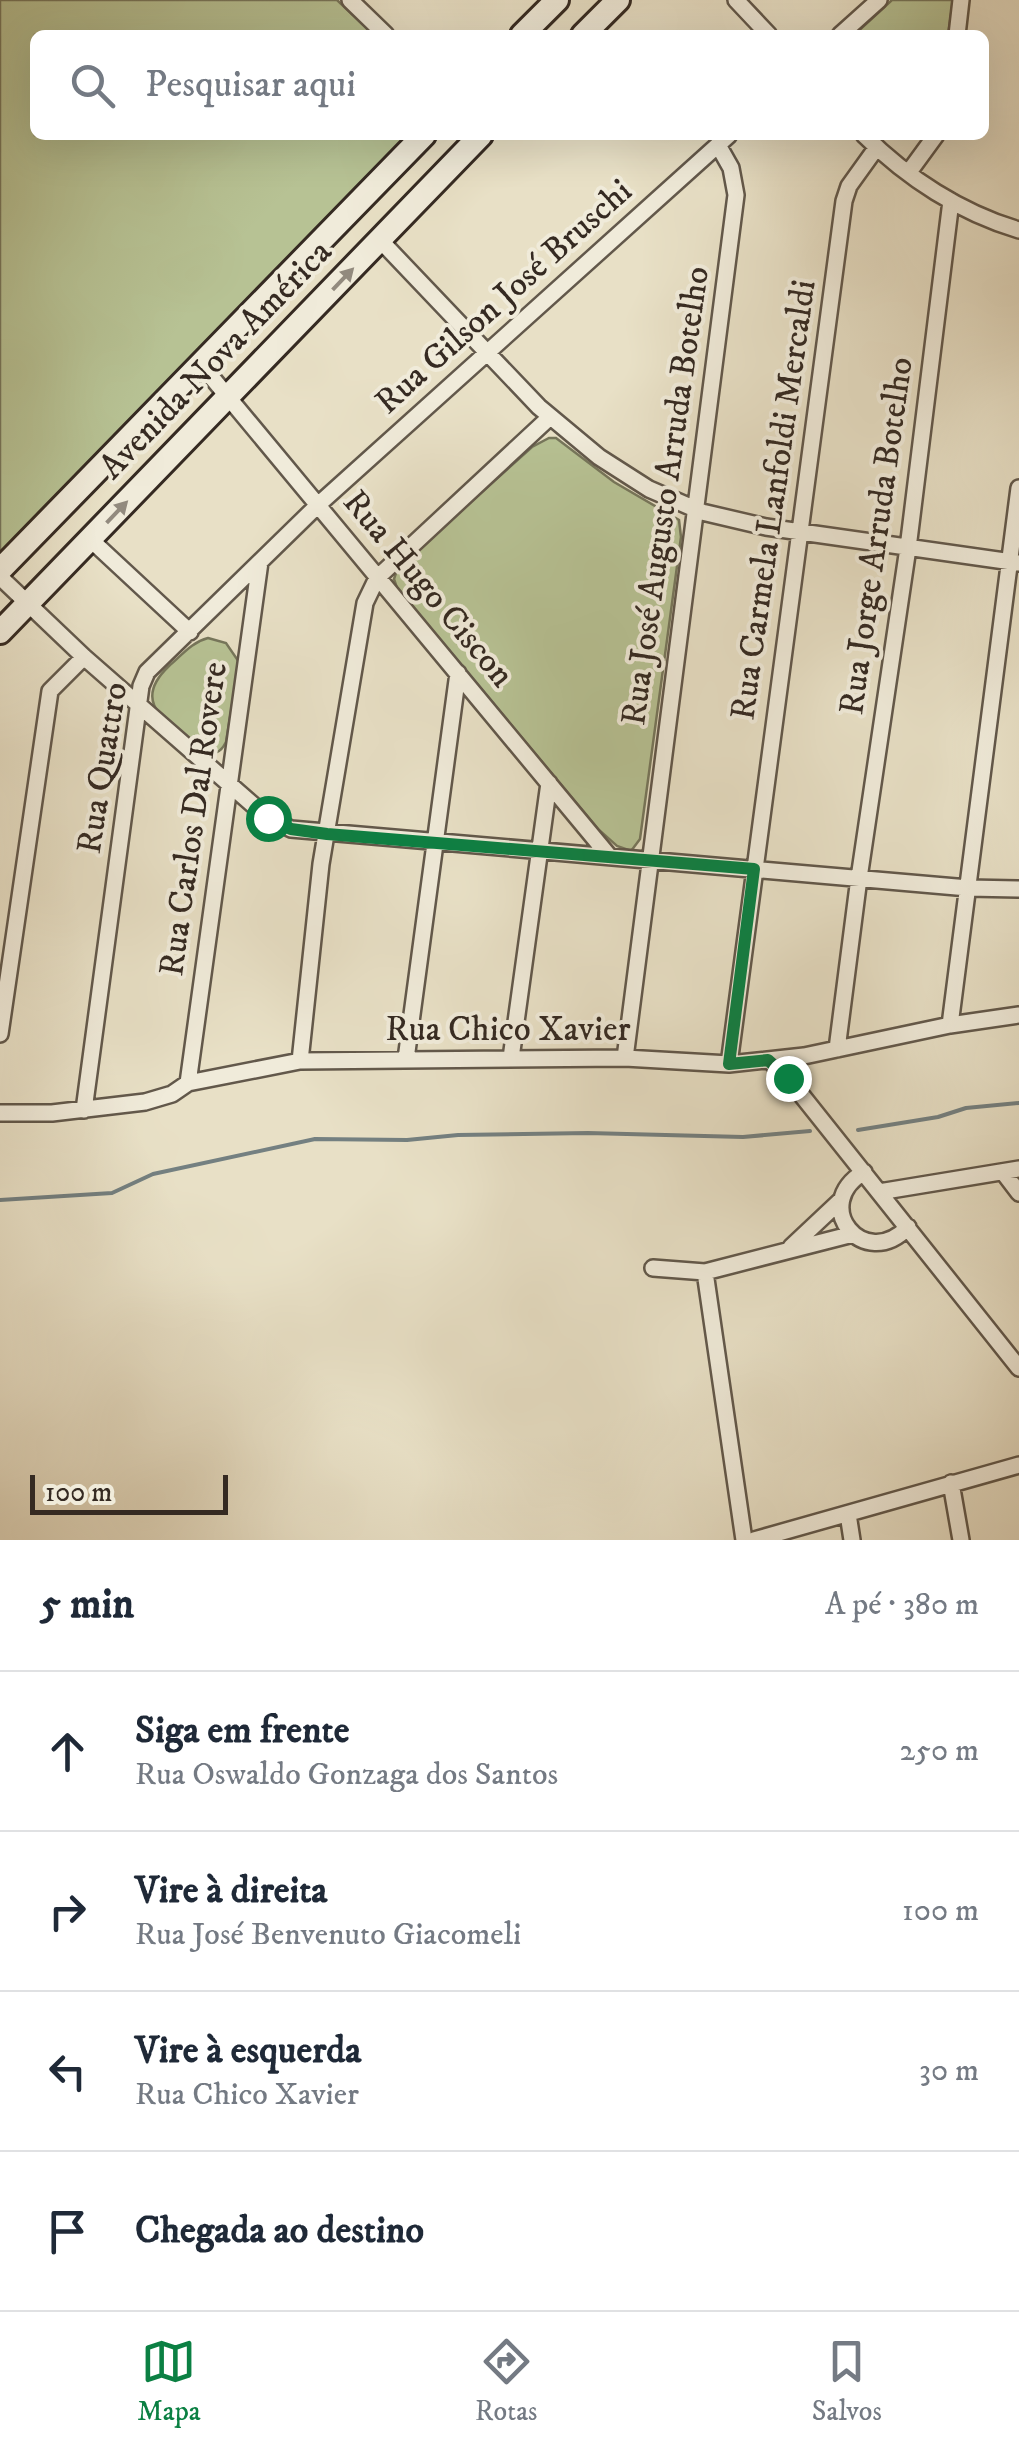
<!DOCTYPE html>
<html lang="pt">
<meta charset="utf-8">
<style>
:root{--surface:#fff;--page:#f6f6f7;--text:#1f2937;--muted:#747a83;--line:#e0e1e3;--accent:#0b8043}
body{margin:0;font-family:"IM FELL DW Pica",serif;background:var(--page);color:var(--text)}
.scale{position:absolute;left:30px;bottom:25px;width:198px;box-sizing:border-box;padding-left:10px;border:5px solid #352a22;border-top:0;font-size:28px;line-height:35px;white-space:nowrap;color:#352a22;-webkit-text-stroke:8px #f0ebda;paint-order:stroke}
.stop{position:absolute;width:30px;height:30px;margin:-22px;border:8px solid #0b8043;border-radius:50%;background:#fff}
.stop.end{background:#0b8043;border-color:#fff;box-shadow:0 2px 10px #0008}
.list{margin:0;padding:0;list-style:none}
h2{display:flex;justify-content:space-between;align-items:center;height:130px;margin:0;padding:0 40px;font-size:42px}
h2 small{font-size:32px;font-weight:400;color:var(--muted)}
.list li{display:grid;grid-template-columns:65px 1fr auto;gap:30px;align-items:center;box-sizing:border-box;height:160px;padding:0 40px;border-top:2px solid var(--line)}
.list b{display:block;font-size:38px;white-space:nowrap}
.list p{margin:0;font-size:32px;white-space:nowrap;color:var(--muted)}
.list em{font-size:32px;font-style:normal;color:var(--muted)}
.icon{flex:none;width:55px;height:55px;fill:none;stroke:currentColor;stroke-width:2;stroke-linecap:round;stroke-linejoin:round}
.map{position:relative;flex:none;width:1019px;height:1540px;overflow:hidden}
.search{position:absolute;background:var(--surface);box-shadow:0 10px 40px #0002;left:30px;right:30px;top:30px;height:110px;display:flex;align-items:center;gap:25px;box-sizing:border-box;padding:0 35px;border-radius:15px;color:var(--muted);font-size:38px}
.sheet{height:770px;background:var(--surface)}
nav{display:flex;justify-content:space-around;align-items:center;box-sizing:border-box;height:140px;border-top:2px solid var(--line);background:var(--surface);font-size:28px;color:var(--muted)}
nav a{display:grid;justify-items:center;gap:5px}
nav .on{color:var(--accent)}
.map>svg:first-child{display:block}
.green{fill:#b7c294;stroke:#76765b;stroke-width:2.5}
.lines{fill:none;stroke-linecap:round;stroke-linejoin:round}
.stream{stroke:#748081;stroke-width:4}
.street-casing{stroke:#62584b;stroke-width:20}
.secondary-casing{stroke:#352a22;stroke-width:28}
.street{stroke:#f0ebda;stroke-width:15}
.secondary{stroke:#f0ebda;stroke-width:22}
.oneway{fill:#928a7e}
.route{stroke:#0b8043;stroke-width:12}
.labels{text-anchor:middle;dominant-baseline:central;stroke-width:8;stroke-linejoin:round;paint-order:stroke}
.street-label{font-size:35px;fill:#352a22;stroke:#f0ebda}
</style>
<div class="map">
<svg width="1019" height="1540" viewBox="0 0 1019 1540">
<rect width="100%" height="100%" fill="#e8e0c6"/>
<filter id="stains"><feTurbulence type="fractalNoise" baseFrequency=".002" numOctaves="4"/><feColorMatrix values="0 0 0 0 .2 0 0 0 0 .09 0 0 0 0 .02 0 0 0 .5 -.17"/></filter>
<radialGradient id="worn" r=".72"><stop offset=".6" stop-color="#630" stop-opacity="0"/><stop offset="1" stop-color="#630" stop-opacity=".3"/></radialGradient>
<!-- green -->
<path class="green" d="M0,0H337L374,35H35V135H411L0,557Z
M892,0H953L948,35H854Z
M549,438H556L614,482L679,520L681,537L640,839L631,851L617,846L599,830L397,588L394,579L398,567L532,447Z
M208,638L226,643L239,662L226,742C221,753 212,756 202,752C171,723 128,705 169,666C182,655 192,642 208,638Z"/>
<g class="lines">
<!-- stream -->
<path class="stream" d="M858,1130L938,1117L966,1108L1019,1103
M0,1200L112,1193L153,1174L315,1139L407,1140L458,1135L588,1133L743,1137L810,1131"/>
<defs>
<path id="street" d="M350,0L386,35
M736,0L769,35
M840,35L879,0
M957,35L961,0
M864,135C907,178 961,213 1019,230
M909,172L936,135
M380,240L539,407L599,457L649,489L702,512L766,527L1019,563
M199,362L609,856
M90,539L190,632
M0,577L84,657L268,818L291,829L968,888L1019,889
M950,1025L1019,488
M0,1034L50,691L84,657
M837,1049L859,878L908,548L951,201
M511,1058L549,783
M625,1058L736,195L731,168L718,145
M406,1059L458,673
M769,1060L788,1078L1019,1368
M300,1061L321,864L365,603L377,578L550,417
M729,1064L844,201L849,186L877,147
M188,1083L260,562
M84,1110L141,686L147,672L319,504L729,135
M0,1113H52L145,1102L172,1094L188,1083L300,1061L625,1058L729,1064L804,1056L950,1025L1019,1015
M864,1172C809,1205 864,1273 908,1227
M1003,1172L1019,1193
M879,1192L1019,1169
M791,1247L841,1200
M653,1268L705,1272L853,1234
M705,1272L744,1540
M951,1483L961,1540
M848,1514L852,1540
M754,1540L1019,1465"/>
<path id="secondary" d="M522,35L557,0
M583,35L618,0
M0,570L424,135
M0,632L481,135"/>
</defs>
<!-- street casing -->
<use href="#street" class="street-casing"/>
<!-- secondary casing -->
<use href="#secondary" class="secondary-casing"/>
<!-- street -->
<use href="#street" class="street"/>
<!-- secondary -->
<use href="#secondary" class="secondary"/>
</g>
<!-- one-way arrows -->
<defs><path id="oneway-solid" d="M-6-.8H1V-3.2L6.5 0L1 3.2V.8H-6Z" transform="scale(2.5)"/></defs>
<g class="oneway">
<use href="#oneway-solid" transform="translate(343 279) rotate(-46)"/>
<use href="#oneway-solid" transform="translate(117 512) rotate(-46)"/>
</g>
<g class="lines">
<!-- route -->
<path class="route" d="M268,818L291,829L327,834L754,869L729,1064L768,1060L788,1078"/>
</g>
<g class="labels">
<!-- street labels -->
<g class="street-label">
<text transform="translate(504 297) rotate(-42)">Rua Gilson José Bruschi</text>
<text transform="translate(216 360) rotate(-46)">Avenida Nova América</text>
<text transform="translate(666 496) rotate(-82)">Rua José Augusto Arruda Botelho</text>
<text transform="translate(774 500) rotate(-82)">Rua Carmela Lanfoldi Mercaldi</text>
<text transform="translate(877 536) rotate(-82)">Rua Jorge Arruda Botelho</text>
<text transform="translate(428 589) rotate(50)">Rua Hugo Ciscon</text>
<text transform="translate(103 768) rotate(-81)">Rua Quattro</text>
<text transform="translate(194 819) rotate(-82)">Rua Carlos Dal Rovere</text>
<text x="508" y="1030">Rua Chico Xavier</text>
</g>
</g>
<rect width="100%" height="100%" filter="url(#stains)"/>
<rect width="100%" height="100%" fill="url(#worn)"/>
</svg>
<div class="scale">100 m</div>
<div class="stop" style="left:268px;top:818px"></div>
<div class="stop end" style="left:788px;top:1078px"></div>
<div class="search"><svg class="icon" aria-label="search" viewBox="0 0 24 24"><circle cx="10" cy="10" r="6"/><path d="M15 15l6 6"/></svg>Pesquisar aqui</div>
</div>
<section class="sheet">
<h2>5 min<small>A pé · 380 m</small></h2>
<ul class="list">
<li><svg class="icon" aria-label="ahead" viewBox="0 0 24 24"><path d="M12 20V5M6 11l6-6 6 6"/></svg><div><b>Siga em frente</b><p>Rua Oswaldo Gonzaga dos Santos</p></div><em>250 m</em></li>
<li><svg class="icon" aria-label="right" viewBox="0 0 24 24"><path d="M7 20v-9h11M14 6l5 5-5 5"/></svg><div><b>Vire à direita</b><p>Rua José Benvenuto Giacomeli</p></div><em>100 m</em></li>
<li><svg class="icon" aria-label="left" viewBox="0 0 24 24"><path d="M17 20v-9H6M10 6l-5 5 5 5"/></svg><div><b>Vire à esquerda</b><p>Rua Chico Xavier</p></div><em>30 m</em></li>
<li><svg class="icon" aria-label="arrive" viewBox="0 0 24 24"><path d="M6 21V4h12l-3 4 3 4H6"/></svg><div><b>Chegada ao destino</b></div></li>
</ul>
</section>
<nav>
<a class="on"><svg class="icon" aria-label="map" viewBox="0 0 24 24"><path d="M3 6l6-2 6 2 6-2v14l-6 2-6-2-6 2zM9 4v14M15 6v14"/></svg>Mapa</a>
<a><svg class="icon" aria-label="directions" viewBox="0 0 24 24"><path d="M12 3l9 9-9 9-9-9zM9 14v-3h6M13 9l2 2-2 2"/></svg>Rotas</a>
<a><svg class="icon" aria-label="saved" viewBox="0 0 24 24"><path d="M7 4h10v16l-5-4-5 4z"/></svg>Salvos</a>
</nav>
